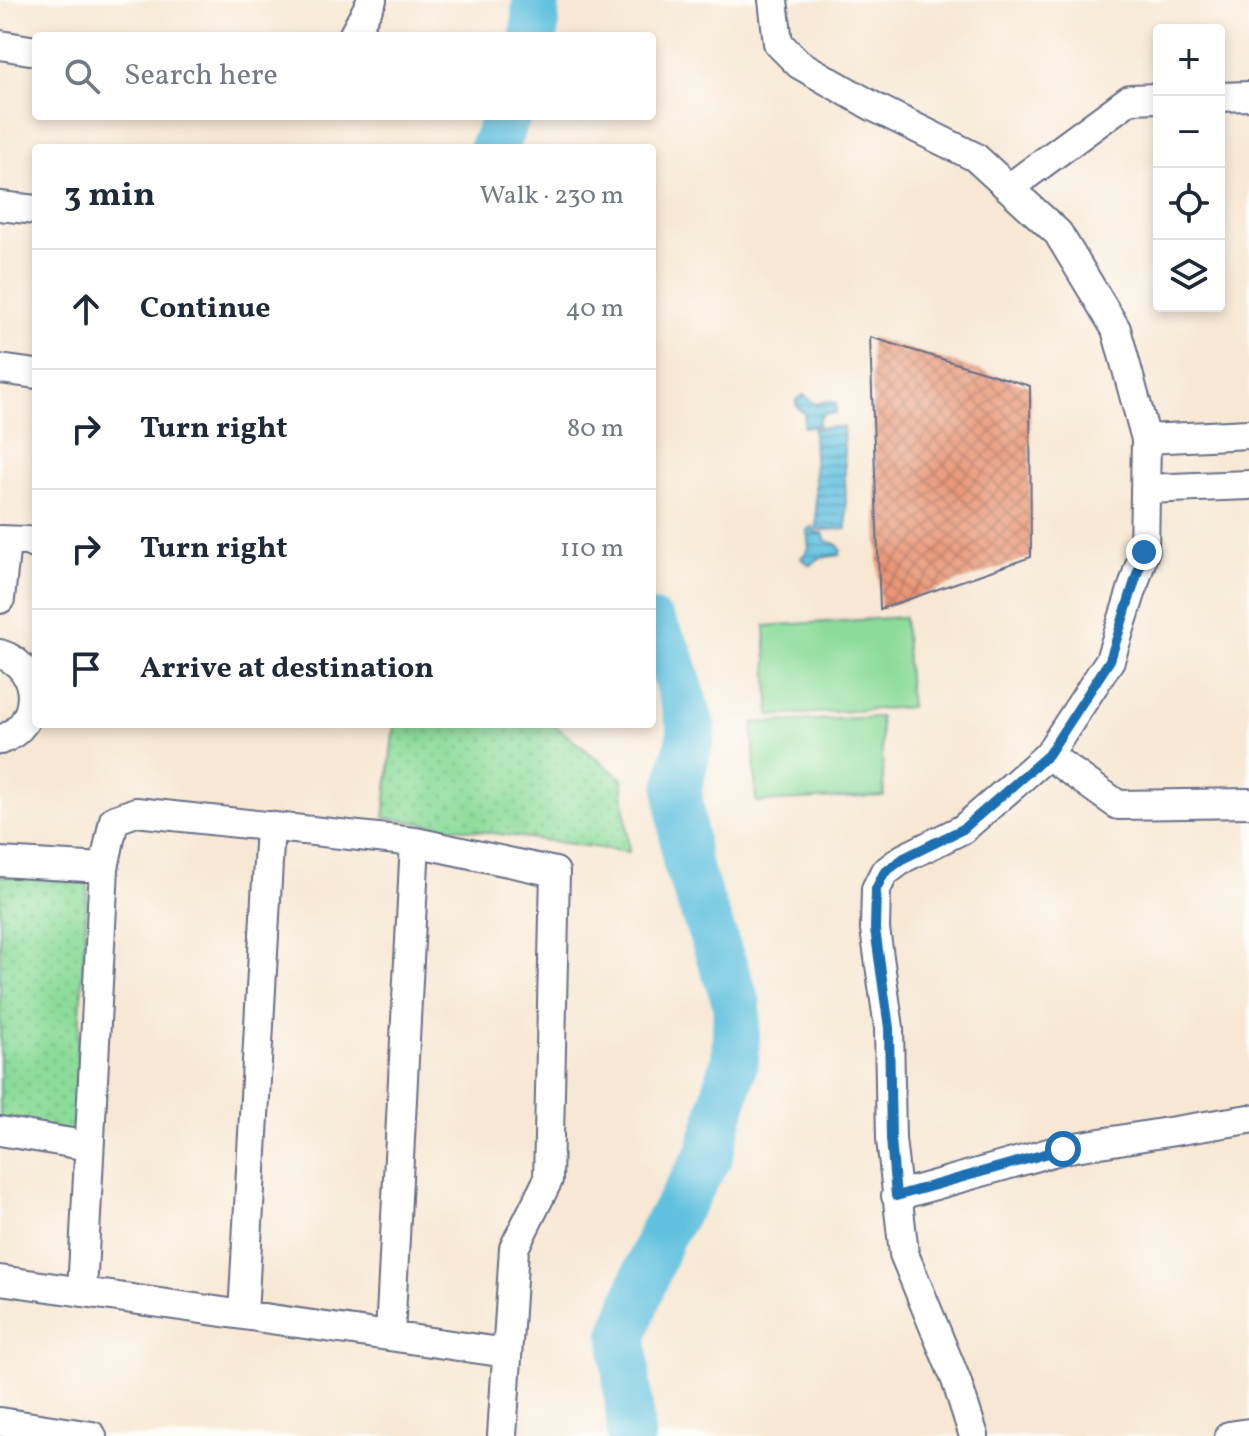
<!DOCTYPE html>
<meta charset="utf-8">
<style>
:root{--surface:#fff;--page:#f6f6f7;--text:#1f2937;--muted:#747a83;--line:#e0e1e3}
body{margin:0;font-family:Vollkorn,serif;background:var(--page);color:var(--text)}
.controls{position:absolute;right:24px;top:24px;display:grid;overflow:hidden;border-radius:8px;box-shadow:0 4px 12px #0003}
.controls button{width:72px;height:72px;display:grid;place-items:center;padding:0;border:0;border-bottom:2px solid var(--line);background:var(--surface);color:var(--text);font:40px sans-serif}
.stop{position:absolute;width:24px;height:24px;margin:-18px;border:6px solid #1f6fb2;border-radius:50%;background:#fff}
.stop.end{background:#1f6fb2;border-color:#fff;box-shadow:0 2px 8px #0008}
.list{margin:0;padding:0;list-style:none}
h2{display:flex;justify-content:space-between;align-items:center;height:104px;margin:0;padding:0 32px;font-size:34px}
h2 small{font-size:26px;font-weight:400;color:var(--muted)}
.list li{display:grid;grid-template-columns:52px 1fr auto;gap:24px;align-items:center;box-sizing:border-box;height:120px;padding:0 32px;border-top:2px solid var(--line)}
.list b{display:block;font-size:30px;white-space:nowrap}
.list em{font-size:26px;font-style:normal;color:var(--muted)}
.icon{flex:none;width:44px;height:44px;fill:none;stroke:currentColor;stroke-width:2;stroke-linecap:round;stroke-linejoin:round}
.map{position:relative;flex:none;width:1249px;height:1436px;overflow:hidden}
.search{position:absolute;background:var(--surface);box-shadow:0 4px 12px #0003;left:32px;top:32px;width:624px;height:88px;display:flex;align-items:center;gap:20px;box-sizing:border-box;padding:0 28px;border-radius:8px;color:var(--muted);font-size:30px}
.panel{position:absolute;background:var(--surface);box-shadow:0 4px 12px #0003;left:32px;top:144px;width:624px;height:584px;border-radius:8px}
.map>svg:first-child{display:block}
.green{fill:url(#green-dots);stroke:#54857c;stroke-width:2}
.pitch{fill:#8cdb9a;stroke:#54857c;stroke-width:2}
.water{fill:url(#water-rules);stroke:#3e789e;stroke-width:2}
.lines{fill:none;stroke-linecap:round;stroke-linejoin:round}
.river{stroke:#60c1df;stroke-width:48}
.building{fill:url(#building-cross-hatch)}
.street-casing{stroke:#686f87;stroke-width:32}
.street{stroke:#fff;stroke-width:28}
.route{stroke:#1f6fb2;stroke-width:10}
</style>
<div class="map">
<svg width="1249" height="1436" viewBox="0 0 1249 1436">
<defs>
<pattern id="green-dots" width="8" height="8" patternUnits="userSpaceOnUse" patternTransform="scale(2)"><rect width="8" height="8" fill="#8cdb9a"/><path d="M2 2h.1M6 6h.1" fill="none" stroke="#78bc87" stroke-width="1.8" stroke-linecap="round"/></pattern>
<pattern id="water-rules" width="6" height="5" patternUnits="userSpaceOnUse" patternTransform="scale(2)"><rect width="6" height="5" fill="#60c1df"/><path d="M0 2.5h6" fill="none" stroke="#4e9db8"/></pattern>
<pattern id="building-cross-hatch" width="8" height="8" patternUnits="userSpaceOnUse" patternTransform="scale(2)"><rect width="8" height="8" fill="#e99777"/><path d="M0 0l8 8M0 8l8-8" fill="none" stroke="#bc7c65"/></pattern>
</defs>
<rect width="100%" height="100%" fill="#fdfcf7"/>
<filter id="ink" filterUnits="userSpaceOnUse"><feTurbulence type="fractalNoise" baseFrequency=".0125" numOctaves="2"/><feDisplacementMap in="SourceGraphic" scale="16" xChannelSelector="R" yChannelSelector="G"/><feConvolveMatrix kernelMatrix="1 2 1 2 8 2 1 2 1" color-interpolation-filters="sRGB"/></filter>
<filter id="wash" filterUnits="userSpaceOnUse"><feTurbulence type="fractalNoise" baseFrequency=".006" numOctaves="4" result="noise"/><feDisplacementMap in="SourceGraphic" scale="32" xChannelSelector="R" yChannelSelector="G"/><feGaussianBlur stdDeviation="1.8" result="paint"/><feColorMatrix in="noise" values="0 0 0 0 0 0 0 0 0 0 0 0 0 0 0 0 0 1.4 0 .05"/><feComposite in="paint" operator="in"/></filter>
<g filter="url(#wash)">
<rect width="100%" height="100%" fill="#f7e7d3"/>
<!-- green -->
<path class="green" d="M394,724H553L622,779L629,852L384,818Z
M0,876L88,883L73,1132L0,1119Z"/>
<!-- pitch -->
<path class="pitch" d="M904,617L910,707L770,716L765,626Z
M880,717L884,796L756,802L753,723Z"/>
<!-- water -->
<path class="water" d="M804,395L815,404L828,401L836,403V413L823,414L818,422L819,425L803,427L805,414L797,407L796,400Z
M843,427L847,529L817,530L813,428Z
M813,526L815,533H823L826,541L837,544L841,550L839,555L820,558L810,565L801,558L809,549L807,530Z"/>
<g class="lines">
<!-- river -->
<path class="river" d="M534,36L536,0
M493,148L507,116
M631,1436L623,1335L661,1235L709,1156L735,1059L737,1004L686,861L678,789L692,730L670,656L652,625"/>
</g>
<g id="blocks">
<!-- building -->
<path class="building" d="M870,337L1030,386L1031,557L880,609Z"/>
</g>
</g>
<g filter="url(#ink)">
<use href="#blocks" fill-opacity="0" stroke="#686f87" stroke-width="2"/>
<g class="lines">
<defs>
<path id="street" d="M773,0L778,43L799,64L874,107L975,157L1058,233L1116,329L1146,439L1144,552L1110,660L1048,755L963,829L904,858L884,873L876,889L875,929L889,1028L891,1139L904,1254L956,1380L974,1436
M353,36L372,0
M0,45L36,51
M1219,97L1249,96
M1009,188L1130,99L1159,98
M0,206L36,210
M0,369L36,374
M1146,439L1249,434
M1145,489L1249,485
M0,540L27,541L36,545
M0,599L6,541
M0,654C43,667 42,726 0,740
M1048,755L1118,805L1249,803
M0,862L104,868
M0,1131L89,1146
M896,1196L1063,1149L1249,1119
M0,1280L507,1353
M82,1292L104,868L114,820L136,812L415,842L555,872L548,1180L514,1248L502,1436
M243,1315L270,826
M390,1336L415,842
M0,1422L92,1436
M1229,1436L1249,1433"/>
</defs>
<!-- street casing -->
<use href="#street" class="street-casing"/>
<!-- street -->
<use href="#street" class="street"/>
</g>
</g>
<g class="lines" filter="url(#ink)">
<!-- route -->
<path class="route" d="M1063,1149L896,1196L891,1139L889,1028L875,929L876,889L884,873L904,858L963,829L1048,755L1110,660L1144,552"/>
</g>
</svg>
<div class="controls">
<button>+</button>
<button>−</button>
<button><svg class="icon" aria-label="locate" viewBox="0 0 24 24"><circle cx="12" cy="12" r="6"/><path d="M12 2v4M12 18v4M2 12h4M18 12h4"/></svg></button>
<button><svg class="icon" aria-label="layers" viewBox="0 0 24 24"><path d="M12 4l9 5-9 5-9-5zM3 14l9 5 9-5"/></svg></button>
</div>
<div class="stop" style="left:1063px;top:1149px"></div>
<div class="stop end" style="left:1144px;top:552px"></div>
<div class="search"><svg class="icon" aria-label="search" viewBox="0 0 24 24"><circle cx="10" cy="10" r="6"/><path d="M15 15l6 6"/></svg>Search here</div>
<section class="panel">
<h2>3 min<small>Walk · 230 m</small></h2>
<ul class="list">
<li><svg class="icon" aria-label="ahead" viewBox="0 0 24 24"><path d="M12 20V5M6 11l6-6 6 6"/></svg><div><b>Continue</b></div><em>40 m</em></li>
<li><svg class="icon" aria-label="right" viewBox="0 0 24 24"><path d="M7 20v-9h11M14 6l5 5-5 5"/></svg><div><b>Turn right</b></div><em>80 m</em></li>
<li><svg class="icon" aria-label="right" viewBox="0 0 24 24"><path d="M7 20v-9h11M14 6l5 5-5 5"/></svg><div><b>Turn right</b></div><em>110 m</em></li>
<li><svg class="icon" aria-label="arrive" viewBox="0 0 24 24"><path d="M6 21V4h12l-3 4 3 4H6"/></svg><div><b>Arrive at destination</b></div></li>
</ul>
</section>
</div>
